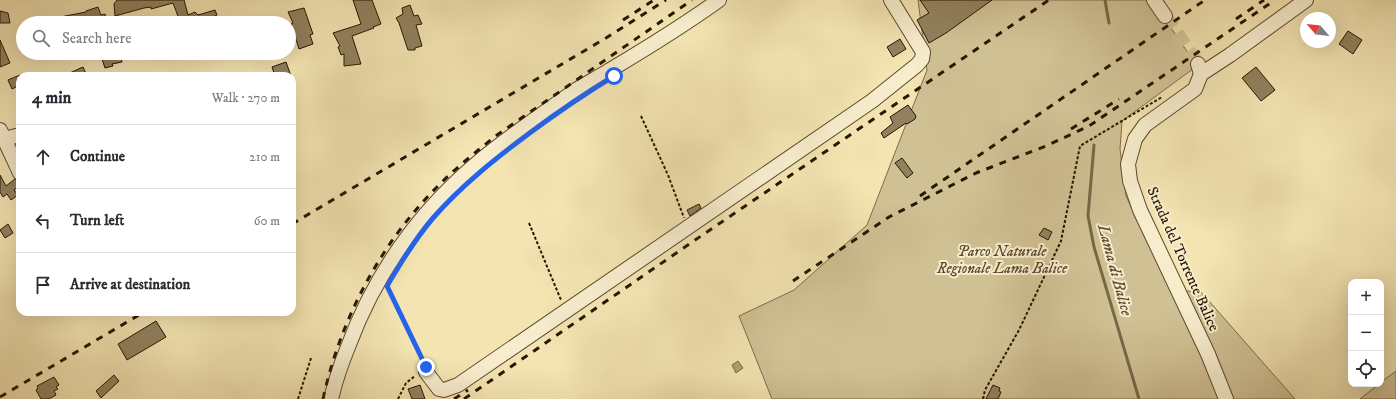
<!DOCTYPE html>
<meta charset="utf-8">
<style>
:root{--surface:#fff;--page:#f2f2f3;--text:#2b2b33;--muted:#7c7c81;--line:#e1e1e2}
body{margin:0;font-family:"IM FELL DW Pica",serif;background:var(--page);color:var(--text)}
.controls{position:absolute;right:12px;bottom:12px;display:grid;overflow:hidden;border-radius:8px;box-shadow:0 4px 16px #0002}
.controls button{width:36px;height:36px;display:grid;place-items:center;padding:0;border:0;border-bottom:1px solid var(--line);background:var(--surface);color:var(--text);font:20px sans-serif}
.compass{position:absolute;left:1300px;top:12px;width:36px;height:36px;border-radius:50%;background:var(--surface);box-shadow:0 4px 16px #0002;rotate:298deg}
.stop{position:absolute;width:12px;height:12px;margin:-9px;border:3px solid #2563eb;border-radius:50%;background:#fff}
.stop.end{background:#2563eb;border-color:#fff;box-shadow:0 1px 4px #0008}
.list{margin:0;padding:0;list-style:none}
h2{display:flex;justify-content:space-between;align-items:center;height:52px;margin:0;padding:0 16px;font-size:17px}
h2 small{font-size:13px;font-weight:400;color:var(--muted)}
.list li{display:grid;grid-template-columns:26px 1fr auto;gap:12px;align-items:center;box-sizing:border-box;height:64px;padding:0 16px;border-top:1px solid var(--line)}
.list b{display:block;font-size:15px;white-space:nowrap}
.list em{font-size:13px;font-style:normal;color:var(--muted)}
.icon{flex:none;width:22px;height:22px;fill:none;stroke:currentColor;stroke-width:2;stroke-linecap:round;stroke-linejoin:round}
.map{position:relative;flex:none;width:1396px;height:399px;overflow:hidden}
.search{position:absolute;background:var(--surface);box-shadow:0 4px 16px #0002;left:16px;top:16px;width:280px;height:44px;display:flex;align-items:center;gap:10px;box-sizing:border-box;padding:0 14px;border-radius:22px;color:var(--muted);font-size:15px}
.panel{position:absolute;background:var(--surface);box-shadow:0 4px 16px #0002;left:16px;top:72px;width:280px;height:244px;border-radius:12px}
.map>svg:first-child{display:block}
.green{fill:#d0c194;stroke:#7c6c4b}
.water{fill:#ae9e76;stroke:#786848}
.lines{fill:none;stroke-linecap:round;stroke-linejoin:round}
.stream{stroke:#786848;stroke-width:3}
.building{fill:#91815e;stroke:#271602}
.minor-tunnel{stroke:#d4c598;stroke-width:14;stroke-dasharray:14 7;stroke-linecap:butt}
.minor-casing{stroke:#5a4a2e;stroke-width:16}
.path{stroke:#271602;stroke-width:2;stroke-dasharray:3 2;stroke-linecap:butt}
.minor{stroke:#f7edcd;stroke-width:14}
.rail{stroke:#271602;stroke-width:3;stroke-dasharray:7 7;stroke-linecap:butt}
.route{stroke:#2563eb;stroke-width:5}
.labels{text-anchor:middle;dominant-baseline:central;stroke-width:4;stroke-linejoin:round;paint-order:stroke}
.park-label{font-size:15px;font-style:italic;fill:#5a492e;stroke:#f7edcd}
.street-label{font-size:15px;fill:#271602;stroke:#f7edcd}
.water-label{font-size:16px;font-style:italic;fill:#5d4c30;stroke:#f7edcd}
</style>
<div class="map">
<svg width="1396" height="399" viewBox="0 0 1396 399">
<rect width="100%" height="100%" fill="#f3e4b2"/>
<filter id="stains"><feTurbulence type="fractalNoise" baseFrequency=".005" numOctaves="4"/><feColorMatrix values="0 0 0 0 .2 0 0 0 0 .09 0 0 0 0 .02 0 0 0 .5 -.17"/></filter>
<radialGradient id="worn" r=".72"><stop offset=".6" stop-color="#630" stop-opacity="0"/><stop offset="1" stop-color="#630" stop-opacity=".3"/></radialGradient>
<!-- green -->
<path class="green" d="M918,0H1156L1167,22L1197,66L1122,121L1120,149L1126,196L1149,246L1186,291L1201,292L1295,399H772L739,316L794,290L867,225L927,70Z
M1396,371V399H1360L1379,384H1381V382Z"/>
<!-- water -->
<path class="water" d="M738,361L743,368L736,373L732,365Z"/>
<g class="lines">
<!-- stream -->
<path class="stream" d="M1105,0L1109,23
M1094,145L1088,216L1094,247L1139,399"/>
</g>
<!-- building -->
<path class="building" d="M117,0H184L188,15L195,12L198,15L215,10L217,15L202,22V23H169L179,19L173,3L151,9V7L144,8L115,16L114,4Z
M353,0H372L381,24L373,27L374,28L352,36L361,64L344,66V54L341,55L338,47L340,46L333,33L361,24Z
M920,0H992L946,33L929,43L917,20L929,13Z
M410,5L414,16L418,15L422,24L416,25L422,46L415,48V50H408L399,23L396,18L403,14L402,8Z
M98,7L101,15L105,14L107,22L104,23H51L50,19L86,12V11Z
M304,8L313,34L310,35L313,44L299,49L291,24L293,23L288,12Z
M0,11L8,13L10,23H0Z
M1348,31L1362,40L1353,54L1339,44Z
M900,39L906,49L893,57L887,47Z
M0,40L10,63L0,67Z
M100,53H120L122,62L112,64L113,66L105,68Z
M286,62L291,76H275L272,67Z
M83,67L87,76H63Z
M1256,67L1275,90L1261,101L1242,78Z
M20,75V85L12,89L8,80Z
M908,105L916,116L915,119L907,124L906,123L884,138L881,133L893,123L890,117Z
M902,158L913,173L907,178L895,163Z
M0,175L6,186L15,179L20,181L19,186L14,190L18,195L11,200L7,194L3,197L0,192Z
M699,204L701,208L690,216L687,210Z
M8,224L13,233L5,238L0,230Z
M1044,228L1052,232L1048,240L1039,235Z
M156,321L166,337L127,360L118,344Z
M114,375L119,381L101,398L96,391Z
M54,377L59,385L56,387L58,389L54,391L56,395L49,399H41L36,390L38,388L37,386Z
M420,385L425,399H412L408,389Z
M993,385L1000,388L999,391L1001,392L998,399H986Z"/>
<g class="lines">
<!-- minor-tunnel -->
<path class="minor-tunnel" d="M1165,16L1198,64"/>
<defs>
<path id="minor" d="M1154,0L1165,16
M1198,64L1201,74L1195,89L1145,125L1135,139L1128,164L1130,181L1140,210L1208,354L1226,399
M1201,74L1230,55L1306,0
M0,130L20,173
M4,139L20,135
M426,372L439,389L444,390L458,385L872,101L917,65L922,59L923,52L891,0
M331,399C335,382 341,364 348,347C375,274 417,214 476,164C508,137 542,114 576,90C587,83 599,77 610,70C647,48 684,25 719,0"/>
</defs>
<!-- minor casing -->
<use href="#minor" class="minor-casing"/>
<!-- path -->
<path class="path" d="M641,116L668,175L684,218
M529,223L561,300
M388,289L423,361
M298,399L311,358
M398,399L406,383L415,376
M983,399L985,390L1019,330L1061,241L1080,146L1162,97"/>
<!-- minor -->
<use href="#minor" class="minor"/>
<!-- rail -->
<path class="rail" d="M1236,19L1264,0
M623,20L654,0
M1071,129L1119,99
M920,196L1205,0
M292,224L606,38L666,0
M793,281L889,217L976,173L1046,146L1089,126L1275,0
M0,397L144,312
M323,399C340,320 381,242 439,185C457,167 477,151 497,135L692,0
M454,399L468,390
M464,399L701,236L1049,0"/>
</g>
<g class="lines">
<!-- route -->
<path class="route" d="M426,367L387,286C401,262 415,239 433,218C462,185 496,158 531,132C558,112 586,93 614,76"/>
</g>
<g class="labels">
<!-- park labels -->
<g class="park-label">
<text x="1002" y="251">Parco Naturale<tspan x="1002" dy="17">Regionale Lama Balice</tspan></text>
</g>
<!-- street labels -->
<g class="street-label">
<text transform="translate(1183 259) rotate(66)">Strada del Torrente Balice</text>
</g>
<!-- water labels -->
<g class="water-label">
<text transform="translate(1115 270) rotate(75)">Lama di Balice</text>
</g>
</g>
<rect width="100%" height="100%" filter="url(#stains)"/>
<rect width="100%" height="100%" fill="url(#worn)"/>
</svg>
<div class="controls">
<button>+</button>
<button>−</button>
<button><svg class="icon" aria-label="locate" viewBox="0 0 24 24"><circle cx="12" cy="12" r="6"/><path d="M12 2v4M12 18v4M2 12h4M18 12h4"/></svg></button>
</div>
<svg class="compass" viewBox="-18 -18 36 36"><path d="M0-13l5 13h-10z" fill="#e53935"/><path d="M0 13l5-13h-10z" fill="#7c7c81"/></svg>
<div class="stop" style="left:614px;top:76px"></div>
<div class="stop end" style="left:426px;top:367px"></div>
<div class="search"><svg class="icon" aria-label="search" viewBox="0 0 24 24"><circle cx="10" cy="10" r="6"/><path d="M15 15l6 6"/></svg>Search here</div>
<section class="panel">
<h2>4 min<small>Walk · 270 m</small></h2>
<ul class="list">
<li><svg class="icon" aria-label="ahead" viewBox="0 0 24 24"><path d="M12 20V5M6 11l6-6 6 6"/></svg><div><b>Continue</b></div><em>210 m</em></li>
<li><svg class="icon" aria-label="left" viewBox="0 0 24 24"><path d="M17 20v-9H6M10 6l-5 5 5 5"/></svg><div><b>Turn left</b></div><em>60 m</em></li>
<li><svg class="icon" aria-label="arrive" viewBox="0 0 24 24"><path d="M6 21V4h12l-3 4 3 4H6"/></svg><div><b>Arrive at destination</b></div></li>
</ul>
</section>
</div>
